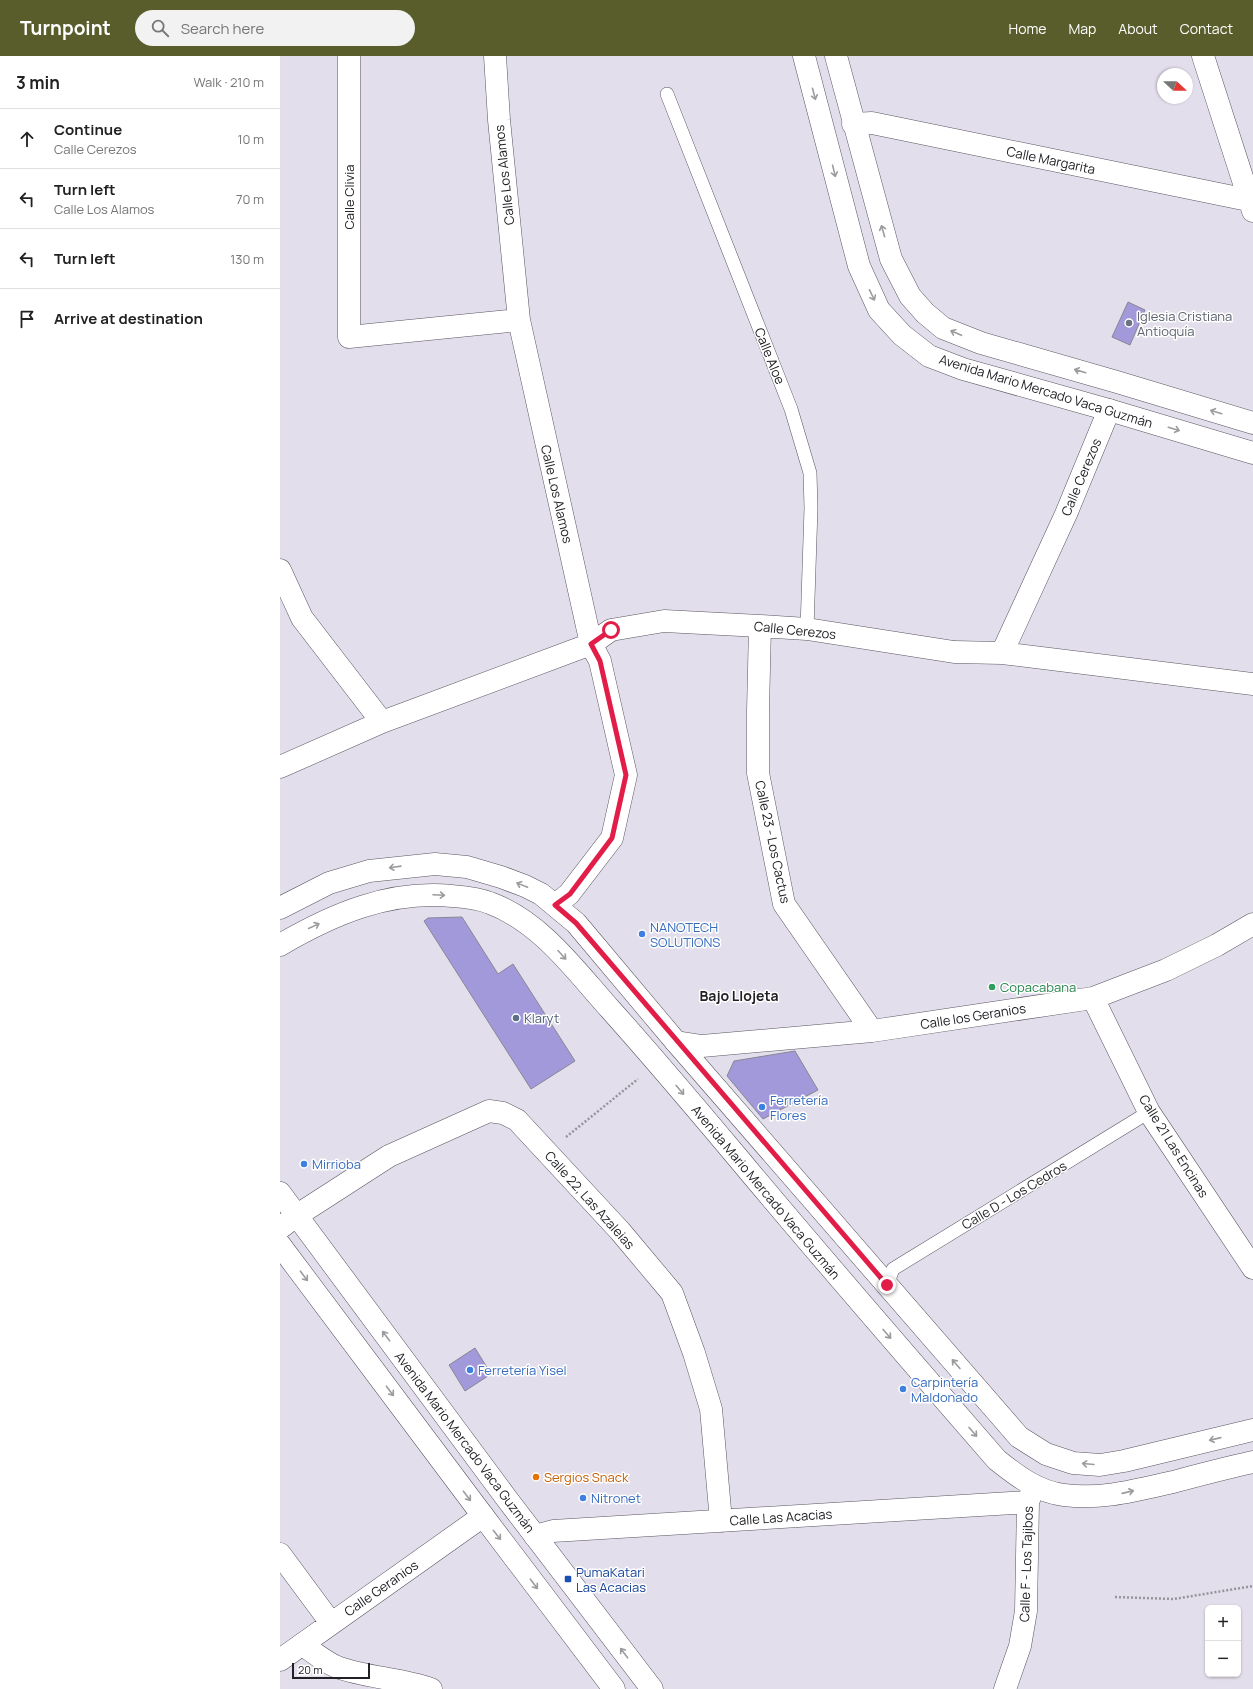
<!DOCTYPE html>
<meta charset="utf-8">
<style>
:root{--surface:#fff;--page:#f2f2f2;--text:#222;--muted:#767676;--line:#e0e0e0;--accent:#585d2b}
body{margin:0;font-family:Manrope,sans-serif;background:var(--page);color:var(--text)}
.controls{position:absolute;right:12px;bottom:12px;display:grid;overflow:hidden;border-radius:6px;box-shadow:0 1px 3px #0004}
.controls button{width:36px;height:36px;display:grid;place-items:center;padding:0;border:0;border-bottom:1px solid var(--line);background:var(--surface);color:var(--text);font:20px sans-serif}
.compass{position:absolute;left:877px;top:12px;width:36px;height:36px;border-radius:50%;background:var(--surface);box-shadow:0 1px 3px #0004;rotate:112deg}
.scale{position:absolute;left:12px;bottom:10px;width:78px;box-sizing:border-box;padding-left:4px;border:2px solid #222025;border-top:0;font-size:11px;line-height:14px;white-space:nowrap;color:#222025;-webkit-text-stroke:3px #fff;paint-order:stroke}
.stop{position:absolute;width:12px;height:12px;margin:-9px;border:3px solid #e11d48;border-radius:50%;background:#fff}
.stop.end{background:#e11d48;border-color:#fff;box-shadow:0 1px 4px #0008}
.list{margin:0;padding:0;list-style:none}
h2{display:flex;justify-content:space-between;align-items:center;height:52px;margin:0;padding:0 16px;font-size:17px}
h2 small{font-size:13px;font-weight:400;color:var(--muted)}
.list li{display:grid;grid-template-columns:26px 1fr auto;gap:12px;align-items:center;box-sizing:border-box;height:60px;padding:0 16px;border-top:1px solid var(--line)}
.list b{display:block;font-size:15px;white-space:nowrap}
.list p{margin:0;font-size:13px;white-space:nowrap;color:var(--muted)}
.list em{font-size:13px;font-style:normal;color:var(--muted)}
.icon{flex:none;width:22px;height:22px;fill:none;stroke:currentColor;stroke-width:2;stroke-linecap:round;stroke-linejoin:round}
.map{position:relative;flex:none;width:973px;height:1633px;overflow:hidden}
header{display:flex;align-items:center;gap:24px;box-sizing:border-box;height:56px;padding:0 20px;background:var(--accent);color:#fff}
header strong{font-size:19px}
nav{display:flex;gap:22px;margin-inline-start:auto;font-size:14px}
.search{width:280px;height:36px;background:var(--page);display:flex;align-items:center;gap:10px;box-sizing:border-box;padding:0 14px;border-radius:22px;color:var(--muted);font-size:15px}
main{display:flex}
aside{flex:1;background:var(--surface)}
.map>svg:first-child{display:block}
.building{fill:#a299db;stroke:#888692}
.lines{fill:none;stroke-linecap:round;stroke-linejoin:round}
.lane-casing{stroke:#595560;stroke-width:14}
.street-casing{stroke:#595560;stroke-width:23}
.primary-casing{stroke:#595560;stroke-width:23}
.path{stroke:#96939c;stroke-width:2.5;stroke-dasharray:2 2;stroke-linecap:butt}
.lane{stroke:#fff;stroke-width:13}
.street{stroke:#fff;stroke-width:22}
.primary{stroke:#fff;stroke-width:22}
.oneway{stroke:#9c9b9d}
.route{stroke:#e11d48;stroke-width:5}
.worship-dot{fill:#6b7280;stroke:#fff;stroke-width:1.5}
.shop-dot{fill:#3f7fe0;stroke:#fff;stroke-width:1.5}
.leisure-dot{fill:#2e9e5b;stroke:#fff;stroke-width:1.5}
.service-dot{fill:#5c6f8a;stroke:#fff;stroke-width:1.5}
.food-dot{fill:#e8710a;stroke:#fff;stroke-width:1.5}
.transit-dot{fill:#1a4fb4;stroke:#fff;stroke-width:1.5}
.labels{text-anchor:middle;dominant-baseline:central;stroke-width:3;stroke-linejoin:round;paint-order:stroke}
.street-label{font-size:13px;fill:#222025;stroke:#fff}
.worship-label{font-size:13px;fill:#5b616d;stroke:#fff;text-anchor:start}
.shop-label{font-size:13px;fill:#366cbe;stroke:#fff;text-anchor:start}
.leisure-label{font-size:13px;fill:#27864d;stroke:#fff;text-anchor:start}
.service-label{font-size:13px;fill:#4e5e75;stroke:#fff;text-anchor:start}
.food-label{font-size:13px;fill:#c56008;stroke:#fff;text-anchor:start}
.transit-label{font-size:13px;fill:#164399;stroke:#fff;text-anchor:start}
.neighbourhood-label{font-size:14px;font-weight:bold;fill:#222025;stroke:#fff}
</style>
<header>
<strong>Turnpoint</strong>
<div class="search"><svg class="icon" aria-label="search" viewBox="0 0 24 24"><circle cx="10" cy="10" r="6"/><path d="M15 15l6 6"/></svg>Search here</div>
<nav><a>Home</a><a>Map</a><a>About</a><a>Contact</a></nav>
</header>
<main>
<aside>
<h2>3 min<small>Walk · 210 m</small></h2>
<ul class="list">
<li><svg class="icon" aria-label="ahead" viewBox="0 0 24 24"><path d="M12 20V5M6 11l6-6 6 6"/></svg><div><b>Continue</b><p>Calle Cerezos</p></div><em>10 m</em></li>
<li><svg class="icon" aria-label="left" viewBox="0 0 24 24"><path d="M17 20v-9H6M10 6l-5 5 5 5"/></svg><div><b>Turn left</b><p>Calle Los Alamos</p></div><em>70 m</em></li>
<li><svg class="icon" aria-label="left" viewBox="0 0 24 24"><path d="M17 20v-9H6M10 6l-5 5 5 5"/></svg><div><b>Turn left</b></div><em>130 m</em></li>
<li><svg class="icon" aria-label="arrive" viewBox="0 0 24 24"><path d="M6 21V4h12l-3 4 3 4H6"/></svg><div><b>Arrive at destination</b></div></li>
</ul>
</aside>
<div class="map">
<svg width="973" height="1633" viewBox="0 0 973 1633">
<rect width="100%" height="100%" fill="#e3deeb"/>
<!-- building -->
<path class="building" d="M848,246L865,254L850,289L832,281Z
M182,861L218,918L233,908L295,1005L251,1033L144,865L148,862Z
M515,995L538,1034L483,1063L447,1020L454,1005Z
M195,1292L211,1318L185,1335L169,1309Z"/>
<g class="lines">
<defs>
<path id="lane" d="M387,38L511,353L530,417L531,452L527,573
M607,1229L613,1213L869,1056"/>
<path id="street" d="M69,0V281L239,264
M215,0L219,64L239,264L311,588L320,605L346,719L332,782L289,838L275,849
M923,0L973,155
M573,68L592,67L968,144
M0,514L22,562L102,666
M480,570L478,655V717L504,848L592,975
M722,597L786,458L829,354
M0,711L102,666L311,588L331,574L384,565L480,570L527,573L674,596L722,597L973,628
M813,942L869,1056L973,1212
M396,986L422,990L592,975L813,942L886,914L937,889L973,868
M16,1160L109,1100L209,1055L223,1057L237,1064L340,1175L392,1237L414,1297L431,1353L441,1465
M255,1480L273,1475L748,1446
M0,1498L51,1567
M23,1589C33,1596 45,1606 57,1611C87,1622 120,1622 151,1633
M0,1604L203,1460
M725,1633L740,1590L746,1555L748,1446L753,1433"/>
<path id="primary" d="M524,0L579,210L599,254L622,279L649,300L683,313L829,354L973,397
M556,0L611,203L630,240L645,257L663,272L701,287L837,326L973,367
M0,852L49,827L89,815L155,808L187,811L221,821L245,830L261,838L296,867L396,986L739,1381L766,1398L793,1407L820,1409L844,1405L973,1374
M0,889C53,858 109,834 172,840C184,841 198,842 210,847C261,866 295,914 330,953C374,1002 416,1052 458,1102C543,1204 630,1304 717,1404C737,1420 758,1436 784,1439C822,1444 857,1434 893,1426C919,1419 946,1412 973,1406
M0,1137L227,1443L372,1633
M0,1172L16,1160
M0,1189L203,1460L334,1633"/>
</defs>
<!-- lane casing -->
<use href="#lane" class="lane-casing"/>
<!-- street casing -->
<use href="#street" class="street-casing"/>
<!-- primary casing -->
<use href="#primary" class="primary-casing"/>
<!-- path -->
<path class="path" d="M286,1081L358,1023
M835,1541L894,1543L973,1530"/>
<!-- lane -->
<use href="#lane" class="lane"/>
<!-- street -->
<use href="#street" class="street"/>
<!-- primary -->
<use href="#primary" class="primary"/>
</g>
<!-- one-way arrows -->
<defs><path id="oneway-shaft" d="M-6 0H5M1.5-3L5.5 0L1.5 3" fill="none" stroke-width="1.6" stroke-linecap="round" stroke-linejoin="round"/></defs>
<g class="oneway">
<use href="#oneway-shaft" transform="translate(534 38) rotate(75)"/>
<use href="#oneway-shaft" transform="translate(554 115) rotate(76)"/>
<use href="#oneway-shaft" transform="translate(603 175) rotate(-106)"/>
<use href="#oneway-shaft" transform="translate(592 239) rotate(64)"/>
<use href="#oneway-shaft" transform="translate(676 277) rotate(-157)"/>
<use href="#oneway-shaft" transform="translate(800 315) rotate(-164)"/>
<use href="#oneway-shaft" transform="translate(936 356) rotate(-163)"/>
<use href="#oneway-shaft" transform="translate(894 373) rotate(17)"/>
<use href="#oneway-shaft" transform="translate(115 811) rotate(172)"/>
<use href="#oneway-shaft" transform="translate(242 829) rotate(-158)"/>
<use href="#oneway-shaft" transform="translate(159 839) rotate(3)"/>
<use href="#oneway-shaft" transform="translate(34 870) rotate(-25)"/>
<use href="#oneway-shaft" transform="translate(282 899) rotate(48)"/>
<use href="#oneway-shaft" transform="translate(400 1034) rotate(50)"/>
<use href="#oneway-shaft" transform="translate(24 1220) rotate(53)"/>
<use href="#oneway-shaft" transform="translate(607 1278) rotate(49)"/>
<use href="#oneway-shaft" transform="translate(106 1280) rotate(-127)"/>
<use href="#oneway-shaft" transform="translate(676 1308) rotate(-131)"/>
<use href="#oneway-shaft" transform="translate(110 1335) rotate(53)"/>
<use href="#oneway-shaft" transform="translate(693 1376) rotate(49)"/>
<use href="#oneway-shaft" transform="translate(935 1383) rotate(167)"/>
<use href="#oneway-shaft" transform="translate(808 1408) rotate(-175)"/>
<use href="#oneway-shaft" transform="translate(848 1436) rotate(-13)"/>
<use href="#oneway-shaft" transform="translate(187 1440) rotate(53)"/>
<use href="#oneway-shaft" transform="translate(217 1479) rotate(52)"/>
<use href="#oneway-shaft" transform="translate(254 1528) rotate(53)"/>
<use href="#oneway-shaft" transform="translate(344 1597) rotate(-127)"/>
</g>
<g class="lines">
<!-- route -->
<path class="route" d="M331,574L311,588L320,605L346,719L332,782L290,838L275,849L296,867L607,1229"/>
</g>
<!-- markers -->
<circle class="worship-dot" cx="849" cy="267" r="4"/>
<g class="shop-dot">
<circle cx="362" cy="878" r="4"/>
<circle cx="482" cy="1051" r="4"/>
<circle cx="24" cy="1108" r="4"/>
<circle cx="190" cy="1314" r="4"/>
<circle cx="623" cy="1333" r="4"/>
<circle cx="303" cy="1442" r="4"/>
</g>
<circle class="leisure-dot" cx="712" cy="931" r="4"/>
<circle class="service-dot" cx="236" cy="962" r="4"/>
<circle class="food-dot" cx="256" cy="1421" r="4"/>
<rect class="transit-dot" x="284" y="1519" width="8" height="8" rx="2"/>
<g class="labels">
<!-- street labels -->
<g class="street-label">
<text transform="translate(771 104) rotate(12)">Calle Margarita</text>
<text transform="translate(224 119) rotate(-96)">Calle Los Alamos</text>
<text transform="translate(69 141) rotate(-90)">Calle Clivia</text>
<text transform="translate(490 300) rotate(68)">Calle Aloe</text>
<text transform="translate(766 335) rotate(17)">Avenida Mario Mercado Vaca Guzmán</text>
<text transform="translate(801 421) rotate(-67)">Calle Cerezos</text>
<text transform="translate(277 438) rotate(77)">Calle Los Alamos</text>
<text transform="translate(515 574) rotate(6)">Calle Cerezos</text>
<text transform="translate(493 786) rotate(78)">Calle 23 - Los Cactus</text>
<text transform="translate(693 960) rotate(-9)">Calle los Geranios</text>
<text transform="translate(894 1090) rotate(58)">Calle 21 Las Encinas</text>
<text transform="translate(486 1136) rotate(50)">Avenida Mario Mercado Vaca Guzmán</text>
<text transform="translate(734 1139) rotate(-31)">Calle D - Los Cedros</text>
<text transform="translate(310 1144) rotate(48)">Calle 22, Las Azaleias</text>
<text transform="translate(185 1386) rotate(53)">Avenida Mario Mercado Vaca Guzmán</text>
<text transform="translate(501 1461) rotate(-4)">Calle Las Acacias</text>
<text transform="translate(746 1508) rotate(-88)">Calle F - Los Tajibos</text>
<text transform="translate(101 1532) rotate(-35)">Calle Geranios</text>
</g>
<!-- worship labels -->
<g class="worship-label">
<text x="857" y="260">Iglesia Cristiana<tspan x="857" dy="15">Antioquía</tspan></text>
</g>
<!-- shop labels -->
<g class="shop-label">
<text x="370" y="871">NANOTECH<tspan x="370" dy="15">SOLUTIONS</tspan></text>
<text x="490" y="1044">Ferretería<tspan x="490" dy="15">Flores</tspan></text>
<text x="32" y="1108">Mirrioba</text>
<text x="198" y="1314">Ferretería Yisel</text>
<text x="631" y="1326">Carpintería<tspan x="631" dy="15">Maldonado</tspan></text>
<text x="311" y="1442">Nitronet</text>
</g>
<!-- leisure labels -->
<g class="leisure-label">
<text x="720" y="931">Copacabana</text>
</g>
<!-- service labels -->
<g class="service-label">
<text x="244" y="962">Klaryt</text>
</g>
<!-- food labels -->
<g class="food-label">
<text x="264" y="1421">Sergios Snack</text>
</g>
<!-- transit labels -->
<g class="transit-label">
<text x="296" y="1516">PumaKatari<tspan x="296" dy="15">Las Acacias</tspan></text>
</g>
<!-- neighbourhood labels -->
<g class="neighbourhood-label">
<text x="459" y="939">Bajo Llojeta</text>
</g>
</g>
</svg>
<div class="controls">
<button>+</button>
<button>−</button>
</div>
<svg class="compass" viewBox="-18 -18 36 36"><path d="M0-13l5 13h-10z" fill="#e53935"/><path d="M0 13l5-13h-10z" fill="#767676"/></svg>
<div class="scale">20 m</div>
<div class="stop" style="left:331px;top:574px"></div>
<div class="stop end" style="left:607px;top:1229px"></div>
</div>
</main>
